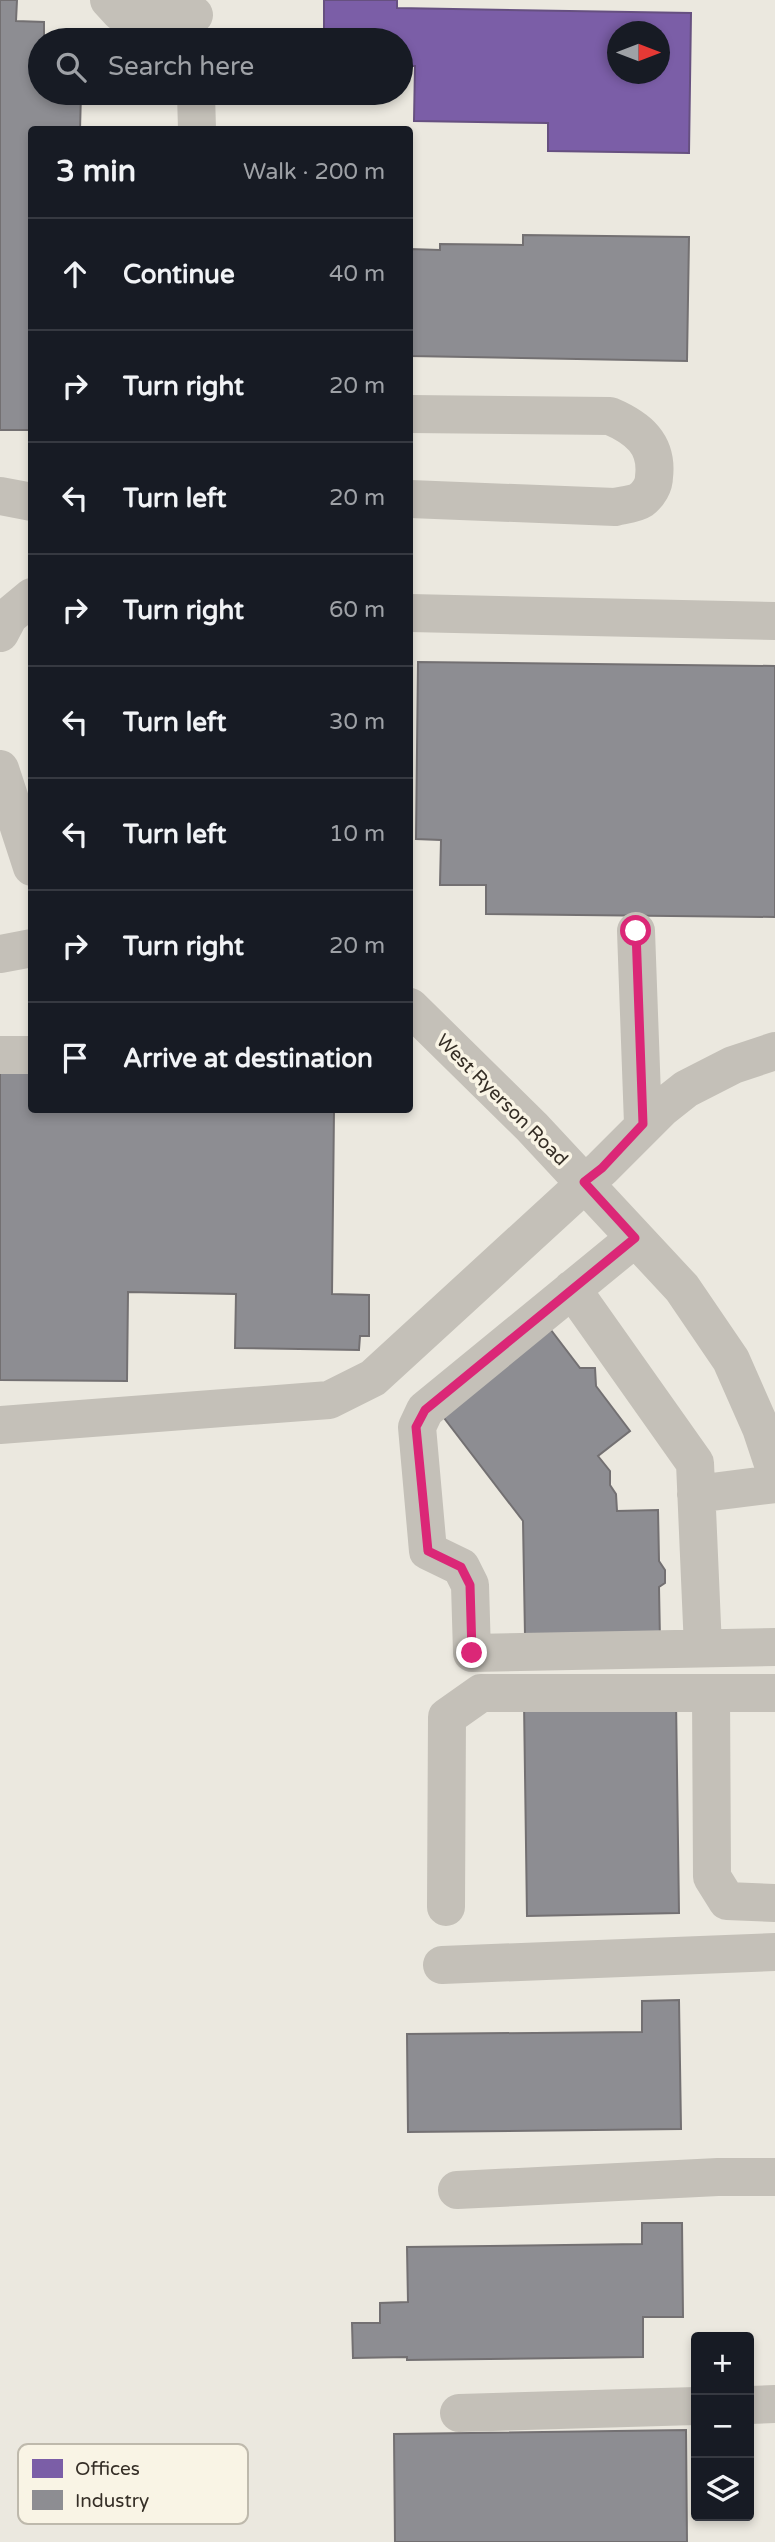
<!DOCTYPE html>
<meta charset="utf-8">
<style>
:root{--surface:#171b24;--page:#242831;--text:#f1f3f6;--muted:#9ea1a6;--line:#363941}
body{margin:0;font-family:"Varela Round",sans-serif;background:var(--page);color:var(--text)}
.controls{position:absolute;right:21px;bottom:21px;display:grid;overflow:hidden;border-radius:7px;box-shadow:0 4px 10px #0003}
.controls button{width:63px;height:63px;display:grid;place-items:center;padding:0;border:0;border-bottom:2px solid var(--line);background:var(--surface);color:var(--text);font:35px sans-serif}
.compass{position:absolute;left:607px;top:21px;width:63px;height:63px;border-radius:50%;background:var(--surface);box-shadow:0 4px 10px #0003;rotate:90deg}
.stop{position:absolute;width:21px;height:21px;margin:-16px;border:5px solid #db2777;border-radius:50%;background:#fff}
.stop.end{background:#db2777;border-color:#fff;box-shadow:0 2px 7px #0008}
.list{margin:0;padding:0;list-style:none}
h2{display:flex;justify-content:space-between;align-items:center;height:91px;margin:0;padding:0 28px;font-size:30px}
h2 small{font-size:23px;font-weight:400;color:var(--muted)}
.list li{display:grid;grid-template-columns:46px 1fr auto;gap:21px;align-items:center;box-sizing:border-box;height:112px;padding:0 28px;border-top:2px solid var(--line)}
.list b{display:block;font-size:26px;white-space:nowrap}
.list em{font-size:23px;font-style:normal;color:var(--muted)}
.icon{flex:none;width:38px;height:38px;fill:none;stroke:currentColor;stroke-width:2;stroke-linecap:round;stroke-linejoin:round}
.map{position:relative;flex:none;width:775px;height:2542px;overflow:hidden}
.search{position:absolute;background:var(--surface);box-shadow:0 4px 10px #0003;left:28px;top:28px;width:385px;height:77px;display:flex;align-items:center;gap:18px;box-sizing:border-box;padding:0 24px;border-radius:38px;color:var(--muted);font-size:26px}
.panel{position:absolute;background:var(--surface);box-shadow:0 4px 10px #0003;left:28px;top:126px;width:385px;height:987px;border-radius:7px}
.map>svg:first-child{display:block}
.offices{fill:#7b5ea7;stroke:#665080;stroke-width:2;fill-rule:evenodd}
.industry{fill:#8d8d92;stroke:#737072;stroke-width:2}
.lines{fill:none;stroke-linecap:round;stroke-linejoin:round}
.minor{stroke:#c4c0b8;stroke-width:38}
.route{stroke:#db2777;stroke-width:9}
.labels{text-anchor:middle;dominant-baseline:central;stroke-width:7;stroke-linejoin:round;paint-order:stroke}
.street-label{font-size:19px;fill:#352e26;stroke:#f9f4e5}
.key{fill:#f9f4e5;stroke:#beb9ac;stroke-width:2}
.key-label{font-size:19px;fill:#352e26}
</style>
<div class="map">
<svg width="775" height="2542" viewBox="0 0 775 2542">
<rect width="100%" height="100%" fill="#ebe8df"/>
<!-- offices -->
<path class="offices" d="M324,0H397V8L691,13L689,153L548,151V123L414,121L415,66H401V40H324ZM618,32H660V74H618Z"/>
<!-- industry -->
<path class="industry" d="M0,0H17L16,21L44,22V40H40V93H81L80,130H32V430H0Z
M523,235L689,237L687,361L410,356V249L440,250V244L523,245Z
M418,662L775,666V917L486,914V885H440L441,840L416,839Z
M0,1067L32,1068V1110H334L332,1294L369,1295V1336H360L359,1350L235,1348L236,1294L128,1292L127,1381L0,1380Z
M551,1330L580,1368H595L596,1386L630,1431L598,1456L610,1471V1485L616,1494L617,1511L658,1510L659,1561L665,1570V1583L659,1587L660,1641L525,1635L523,1521L441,1414Z
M676,1700L679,1913L527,1916L524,1702Z
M679,2000L681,2129L408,2132L407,2034L642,2032V2001Z
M642,2223H682L683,2317H643V2357L407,2360V2357L353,2358L352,2323H380V2303L408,2302L407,2247L642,2244Z
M686,2430L687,2542H395L394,2434Z"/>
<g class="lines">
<!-- minor -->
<path class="minor" d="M109,0L120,12L194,15
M196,93L197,130
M410,414L610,416C638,428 658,444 654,477C654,485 649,494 641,500C635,504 623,505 615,507L410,499
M0,496L32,502
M410,613L775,621
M0,633L9,616L32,597
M0,769L32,867
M636,931L643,1124
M0,954L32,948
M410,1007L532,1127L682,1288L731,1360L761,1428L775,1470
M0,1055H32
M635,1238L425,1410L417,1427L428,1551L461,1567L470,1585L472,1653L775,1647
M572,1289L695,1463L703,1648
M0,1425L329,1400L373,1378L602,1168L662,1108L686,1089L733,1065L775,1051
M696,1494L775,1484
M711,1693L712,1877L727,1901L775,1903
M446,1907L447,1717L481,1693H775
M442,1965L775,1952
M457,2190L718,2177H775
M749,2405L775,2404
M459,2413L696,2406"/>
</g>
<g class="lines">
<!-- route -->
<path class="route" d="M472,1653L470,1585L461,1567L428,1551L416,1427L425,1410L635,1238L584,1182L602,1168L643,1124L636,931"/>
</g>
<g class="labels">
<!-- street labels -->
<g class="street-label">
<text transform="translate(502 1100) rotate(45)">West Ryerson Road</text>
</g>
</g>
<!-- legend -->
<rect x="18" y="2444" width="230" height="80" rx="10" class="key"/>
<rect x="32" y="2459" width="31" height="19" fill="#7b5ea7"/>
<rect x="32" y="2490" width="31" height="20" fill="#8d8d92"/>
<g class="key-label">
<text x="75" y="2475">Offices</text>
<text x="75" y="2507">Industry</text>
</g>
</svg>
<div class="controls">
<button>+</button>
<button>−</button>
<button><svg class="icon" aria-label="layers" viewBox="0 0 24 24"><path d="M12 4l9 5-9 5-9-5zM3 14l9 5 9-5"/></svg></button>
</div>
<svg class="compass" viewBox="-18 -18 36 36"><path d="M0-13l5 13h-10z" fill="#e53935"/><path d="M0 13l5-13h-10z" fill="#9ea1a6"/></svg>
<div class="stop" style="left:636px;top:931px"></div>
<div class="stop end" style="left:472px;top:1653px"></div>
<div class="search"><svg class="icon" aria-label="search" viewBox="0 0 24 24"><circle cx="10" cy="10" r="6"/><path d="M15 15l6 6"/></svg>Search here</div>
<section class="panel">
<h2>3 min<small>Walk · 200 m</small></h2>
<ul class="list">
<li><svg class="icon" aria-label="ahead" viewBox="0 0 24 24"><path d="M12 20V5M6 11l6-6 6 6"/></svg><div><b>Continue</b></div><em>40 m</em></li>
<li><svg class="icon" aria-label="right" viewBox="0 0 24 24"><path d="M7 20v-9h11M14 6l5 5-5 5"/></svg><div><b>Turn right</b></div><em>20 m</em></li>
<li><svg class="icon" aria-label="left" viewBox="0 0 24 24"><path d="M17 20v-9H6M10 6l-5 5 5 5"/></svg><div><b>Turn left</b></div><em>20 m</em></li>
<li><svg class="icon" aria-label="right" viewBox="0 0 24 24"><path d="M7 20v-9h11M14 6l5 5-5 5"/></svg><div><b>Turn right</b></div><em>60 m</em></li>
<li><svg class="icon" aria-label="left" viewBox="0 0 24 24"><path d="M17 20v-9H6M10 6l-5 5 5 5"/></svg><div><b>Turn left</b></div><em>30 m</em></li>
<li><svg class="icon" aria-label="left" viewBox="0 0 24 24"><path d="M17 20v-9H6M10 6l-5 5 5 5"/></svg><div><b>Turn left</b></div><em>10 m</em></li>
<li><svg class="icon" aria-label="right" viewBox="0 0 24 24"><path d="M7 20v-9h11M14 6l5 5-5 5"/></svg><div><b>Turn right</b></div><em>20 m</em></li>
<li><svg class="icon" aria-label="arrive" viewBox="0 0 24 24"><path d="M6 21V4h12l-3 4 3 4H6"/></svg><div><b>Arrive at destination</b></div></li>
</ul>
</section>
</div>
